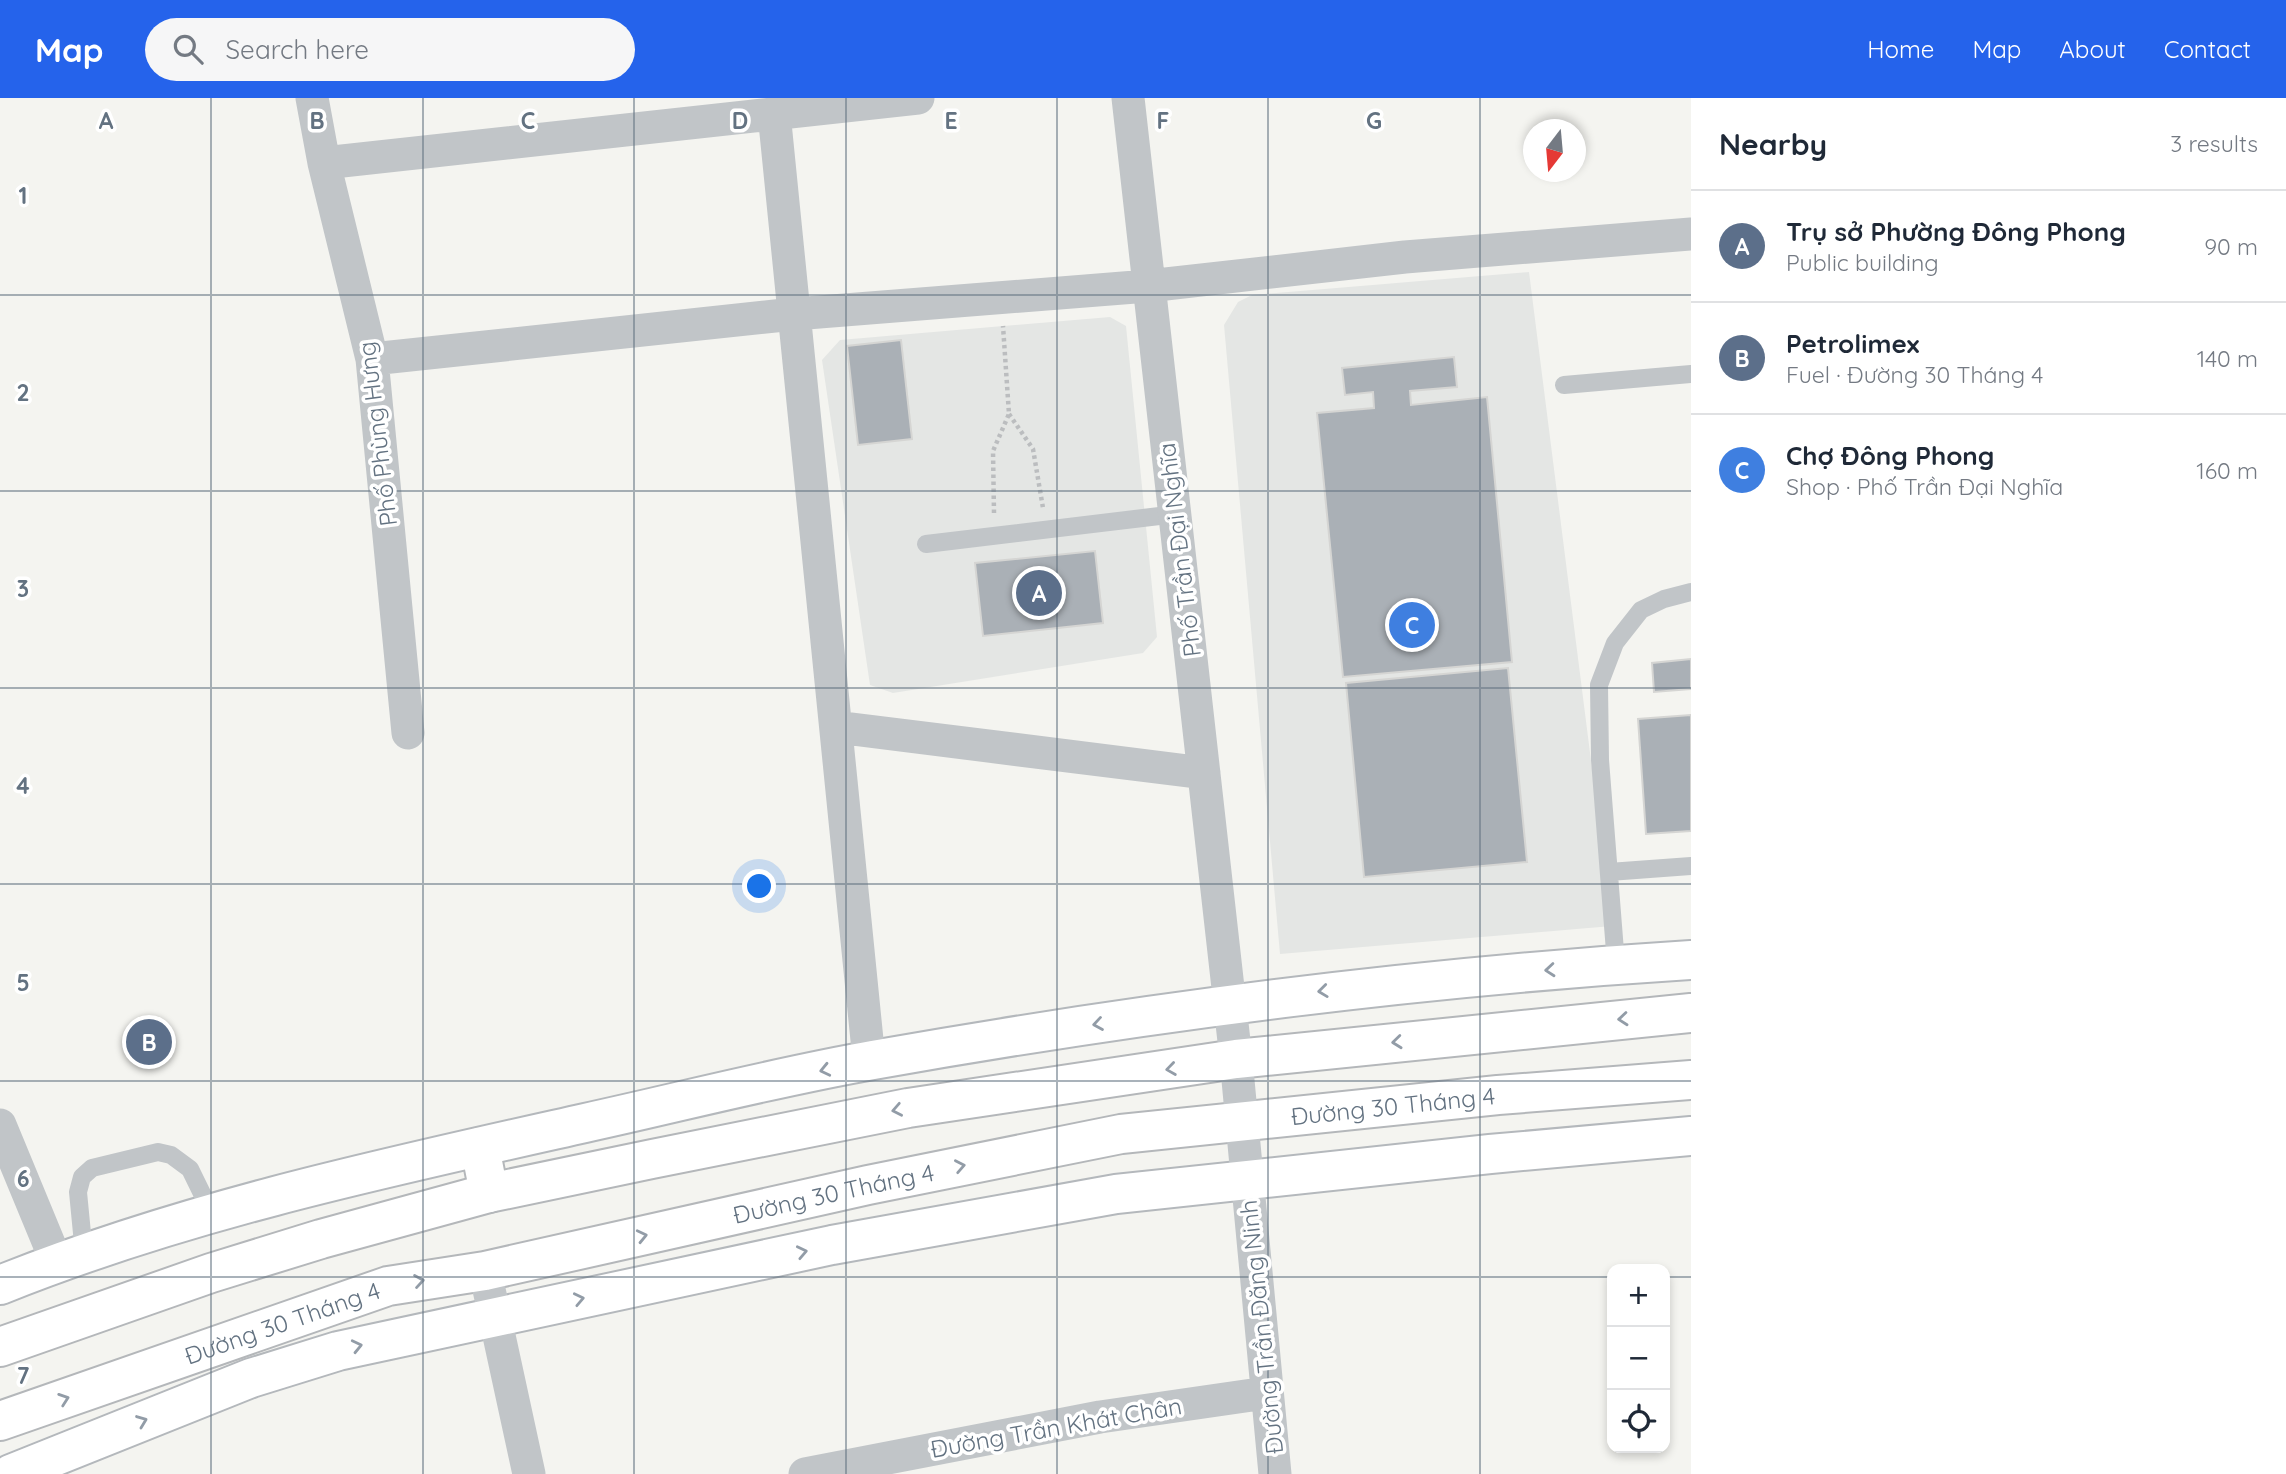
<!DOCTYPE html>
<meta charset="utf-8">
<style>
:root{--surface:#fff;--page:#f6f6f7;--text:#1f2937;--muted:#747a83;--line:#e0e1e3;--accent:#2563eb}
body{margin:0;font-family:Quicksand,sans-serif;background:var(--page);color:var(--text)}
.controls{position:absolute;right:21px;bottom:21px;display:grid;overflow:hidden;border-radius:14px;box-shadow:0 4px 10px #0003}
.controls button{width:63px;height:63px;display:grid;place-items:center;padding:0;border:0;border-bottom:2px solid var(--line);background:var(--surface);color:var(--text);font:35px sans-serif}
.compass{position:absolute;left:1523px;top:21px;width:63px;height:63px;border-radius:50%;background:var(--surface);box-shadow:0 4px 10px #0003;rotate:196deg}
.you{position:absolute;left:760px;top:789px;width:24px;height:24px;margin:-18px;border:5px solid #fff;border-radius:50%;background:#1a73e8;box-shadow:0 0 0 10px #1a73e833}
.badge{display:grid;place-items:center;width:46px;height:46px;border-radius:50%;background:var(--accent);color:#fff;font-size:23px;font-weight:700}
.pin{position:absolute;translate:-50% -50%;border:4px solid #fff;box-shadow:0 2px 7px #0006}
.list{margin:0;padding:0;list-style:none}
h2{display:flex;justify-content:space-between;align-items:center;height:91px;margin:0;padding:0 28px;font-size:30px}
h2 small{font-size:23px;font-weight:400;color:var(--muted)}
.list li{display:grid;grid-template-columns:46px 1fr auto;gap:21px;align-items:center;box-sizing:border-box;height:112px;padding:0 28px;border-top:2px solid var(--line)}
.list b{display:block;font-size:26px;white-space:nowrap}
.list p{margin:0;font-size:23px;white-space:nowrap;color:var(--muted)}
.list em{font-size:23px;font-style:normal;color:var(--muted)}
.icon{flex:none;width:38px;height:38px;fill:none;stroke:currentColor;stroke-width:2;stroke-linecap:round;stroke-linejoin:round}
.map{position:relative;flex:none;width:1691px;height:1376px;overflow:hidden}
header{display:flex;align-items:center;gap:42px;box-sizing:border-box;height:98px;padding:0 35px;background:var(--accent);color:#fff}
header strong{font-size:33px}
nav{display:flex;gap:38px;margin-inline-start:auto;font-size:24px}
.search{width:490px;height:63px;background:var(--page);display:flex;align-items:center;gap:18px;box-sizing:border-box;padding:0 24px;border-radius:38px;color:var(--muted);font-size:26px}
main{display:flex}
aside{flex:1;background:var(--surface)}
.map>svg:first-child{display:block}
.built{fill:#e4e6e4}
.building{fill:#aab0b6;stroke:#d5d5d3;stroke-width:2}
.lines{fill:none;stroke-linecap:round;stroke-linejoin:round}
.secondary-casing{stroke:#b4b8bc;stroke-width:42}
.highway-casing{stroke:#b4b7ba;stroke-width:42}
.path{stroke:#bbbdbf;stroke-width:4.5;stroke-dasharray:3.5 3.5;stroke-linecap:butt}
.lane{stroke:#c1c5c8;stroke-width:18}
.street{stroke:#c1c5c8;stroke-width:33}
.secondary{stroke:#fff;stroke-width:38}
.highway{stroke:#fff;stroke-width:38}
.oneway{stroke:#929ca7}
.grid{fill:none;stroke:#637281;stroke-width:2;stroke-opacity:0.55}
.labels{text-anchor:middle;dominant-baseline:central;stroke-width:7;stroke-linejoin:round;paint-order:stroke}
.street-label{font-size:24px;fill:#637281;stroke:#fff}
.grid-label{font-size:23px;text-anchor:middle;font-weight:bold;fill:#637281;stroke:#fff;stroke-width:7;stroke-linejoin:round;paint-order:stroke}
</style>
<header>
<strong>Map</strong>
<div class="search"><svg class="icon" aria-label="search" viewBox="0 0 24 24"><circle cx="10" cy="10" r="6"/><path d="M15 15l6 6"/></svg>Search here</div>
<nav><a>Home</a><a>Map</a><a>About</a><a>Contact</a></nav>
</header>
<main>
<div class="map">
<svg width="1691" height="1376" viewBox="0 0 1691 1376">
<rect width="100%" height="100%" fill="#f4f4f0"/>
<!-- built -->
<path class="built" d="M1529,174L1612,828L1280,856L1224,227L1238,204L1252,197Z
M1110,219L1126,228L1157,539L1143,555L893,595L870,587L822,262L840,242Z"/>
<!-- building -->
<path class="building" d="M901,242L912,341L858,347L847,248Z
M1454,259L1457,289L1410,293L1411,307L1487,299L1512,564L1343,579L1317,315L1374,310L1373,294L1345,297L1342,270Z
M1095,453L1103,525L983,538L975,465Z
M1691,561V591L1654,594L1652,565Z
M1508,570L1527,764L1364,779L1346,585Z
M1691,617V733L1646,736L1638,621Z"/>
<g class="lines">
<defs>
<path id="secondary" d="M0,1187C187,1112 388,1069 585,1025C681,1004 776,979 873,962C1144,914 1416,879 1691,862
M11,1376L251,1280L338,1253L832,1147L1116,1096L1490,1056L1691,1038"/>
<g id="highway">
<path d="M480,1049L489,1095"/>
<path d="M0,1249L211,1175L321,1141L489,1095L652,1061L908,1010L1236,961L1691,915"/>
<path id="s1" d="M0,1323L388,1188L485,1173L868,1087L1121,1036L1498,997L1691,982"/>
</g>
</defs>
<!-- secondary casing -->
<use href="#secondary" class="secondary-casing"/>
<!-- highway casing -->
<use href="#highway" class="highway-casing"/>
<!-- path -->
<path class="path" d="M1009,316L1033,351L1043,410
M994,415L993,353L1009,316L1003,228"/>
<!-- lane -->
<path class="lane" d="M1564,287L1691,276
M926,446L1176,416
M1609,774L1691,768
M1616,866L1600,662L1599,587L1615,545L1641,512L1664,501L1691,494
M84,1156L78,1094L82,1079L92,1070L158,1054L171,1057L190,1071L212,1116"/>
<!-- street -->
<path class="street" d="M312,0L324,65L372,261L408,635
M1128,0L1236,961L1275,1376
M774,15L869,962
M324,65L918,0
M372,261L794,216L1148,188L1405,159L1691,136
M836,629L1204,675
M0,1027L57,1165
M485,1173L529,1376
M805,1376L1100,1319L1266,1295"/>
<!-- secondary -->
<use href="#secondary" class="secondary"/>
<!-- highway -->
<use href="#highway" class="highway"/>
</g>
<!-- one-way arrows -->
<defs><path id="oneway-chevron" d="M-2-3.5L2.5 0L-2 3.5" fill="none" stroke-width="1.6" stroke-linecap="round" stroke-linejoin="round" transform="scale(1.75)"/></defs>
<g class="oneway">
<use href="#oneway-chevron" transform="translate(1550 872) rotate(175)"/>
<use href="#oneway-chevron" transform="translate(1323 893) rotate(173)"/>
<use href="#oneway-chevron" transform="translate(1623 921) rotate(175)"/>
<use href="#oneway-chevron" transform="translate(1098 926) rotate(171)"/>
<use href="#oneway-chevron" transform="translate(1397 944) rotate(174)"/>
<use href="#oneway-chevron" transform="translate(1171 971) rotate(172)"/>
<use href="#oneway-chevron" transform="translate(825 972) rotate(167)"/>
<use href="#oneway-chevron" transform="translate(897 1012) rotate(169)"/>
<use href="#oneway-chevron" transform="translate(960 1068) rotate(-11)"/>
<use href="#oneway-chevron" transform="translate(642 1138) rotate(-13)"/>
<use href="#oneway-chevron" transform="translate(802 1154) rotate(-12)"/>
<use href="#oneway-chevron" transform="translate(419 1183) rotate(-9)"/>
<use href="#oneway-chevron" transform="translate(579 1201) rotate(-12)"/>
<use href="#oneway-chevron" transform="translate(357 1248) rotate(-13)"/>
<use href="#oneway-chevron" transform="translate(64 1301) rotate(-19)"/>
<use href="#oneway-chevron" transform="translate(142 1323) rotate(-21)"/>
</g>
<!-- grid -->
<path class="grid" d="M211,0V1376M423,0V1376M634,0V1376M846,0V1376M1057,0V1376M1268,0V1376M1480,0V1376M0,197H1691M0,393H1691M0,590H1691M0,786H1691M0,983H1691M0,1179H1612M1665,1179H1691"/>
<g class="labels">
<!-- street labels -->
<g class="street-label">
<text transform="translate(377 336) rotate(-97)">Phố Phùng Hưng</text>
<text transform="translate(1179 452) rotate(-97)">Phố Trần Đại Nghĩa</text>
<text stroke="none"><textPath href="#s1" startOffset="1433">Đường 30 Tháng 4</textPath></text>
<text stroke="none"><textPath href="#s1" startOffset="866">Đường 30 Tháng 4</textPath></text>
<text stroke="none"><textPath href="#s1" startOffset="299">Đường 30 Tháng 4</textPath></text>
<text transform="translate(1261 1229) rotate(-96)">Đường Trần Đăng Ninh</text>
<text transform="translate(1056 1329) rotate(-10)">Đường Trần Khát Chân</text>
</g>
</g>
<g class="grid-label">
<text x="106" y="31">A</text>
<text x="317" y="31">B</text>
<text x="528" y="31">C</text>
<text x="740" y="31">D</text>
<text x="951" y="31">E</text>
<text x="1163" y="31">F</text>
<text x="1374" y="31">G</text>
<text x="23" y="106">1</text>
<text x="23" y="303">2</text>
<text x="23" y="499">3</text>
<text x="23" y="696">4</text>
<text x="23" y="893">5</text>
<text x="23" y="1089">6</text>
<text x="23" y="1286">7</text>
</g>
</svg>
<div class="controls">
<button>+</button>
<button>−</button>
<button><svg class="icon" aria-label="locate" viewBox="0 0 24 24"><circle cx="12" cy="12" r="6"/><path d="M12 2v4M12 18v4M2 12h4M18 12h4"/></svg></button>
</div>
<svg class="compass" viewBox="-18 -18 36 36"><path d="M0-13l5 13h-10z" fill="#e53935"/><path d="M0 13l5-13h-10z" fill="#747a83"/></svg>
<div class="you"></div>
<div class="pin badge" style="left:1039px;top:495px;background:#5c6f8a">A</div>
<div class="pin badge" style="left:149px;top:944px;background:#5c6f8a">B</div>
<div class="pin badge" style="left:1412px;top:527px;background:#3f7fe0">C</div>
</div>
<aside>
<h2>Nearby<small>3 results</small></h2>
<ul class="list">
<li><span class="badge" style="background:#5c6f8a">A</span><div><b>Trụ sở Phường Đông Phong</b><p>Public building</p></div><em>90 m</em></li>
<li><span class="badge" style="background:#5c6f8a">B</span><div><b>Petrolimex</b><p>Fuel · Đường 30 Tháng 4</p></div><em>140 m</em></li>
<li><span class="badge" style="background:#3f7fe0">C</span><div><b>Chợ Đông Phong</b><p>Shop · Phố Trần Đại Nghĩa</p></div><em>160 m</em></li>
</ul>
</aside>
</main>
